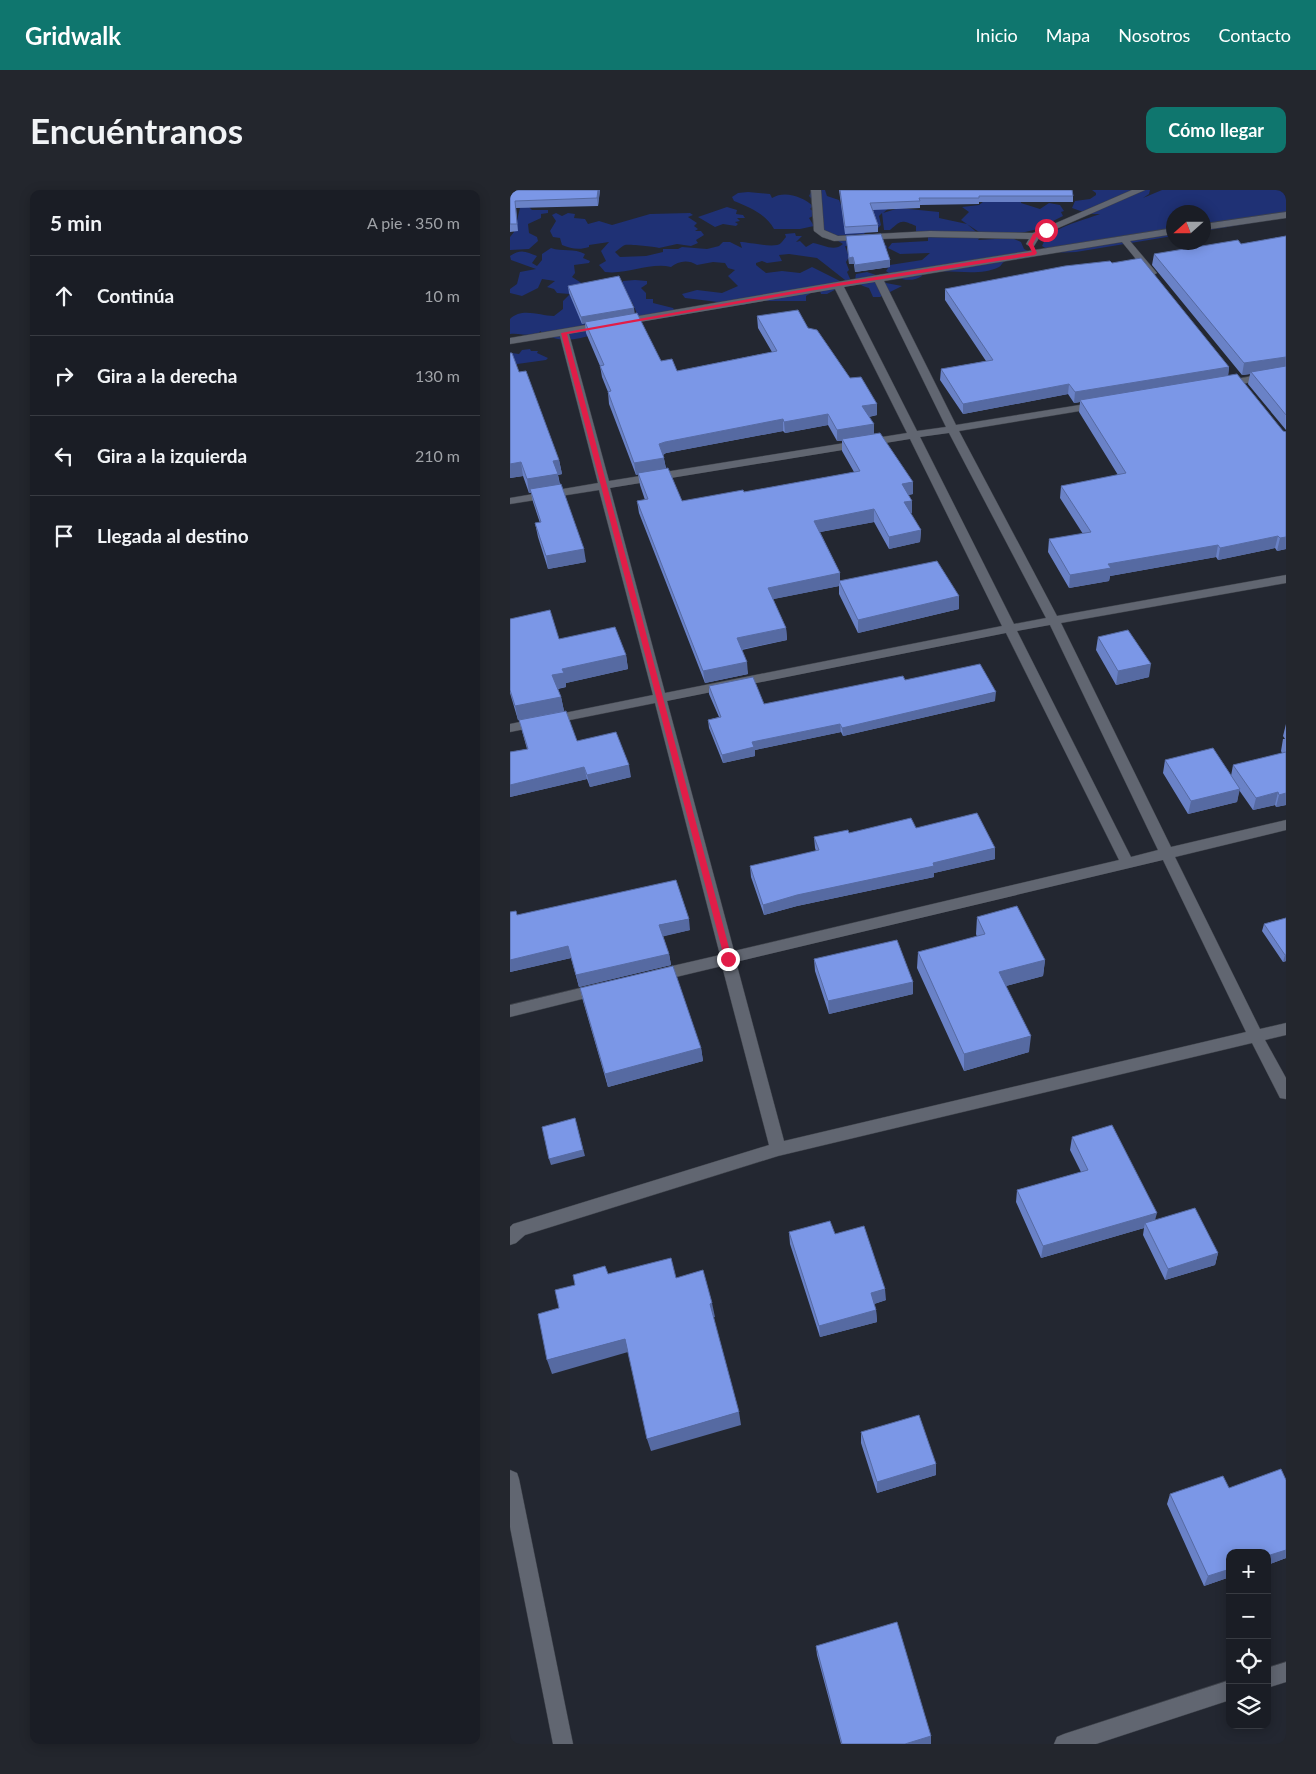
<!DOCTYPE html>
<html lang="es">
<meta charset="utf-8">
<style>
:root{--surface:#1a1d25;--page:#23262d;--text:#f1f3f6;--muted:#9fa2a7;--line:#383b42;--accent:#0f766e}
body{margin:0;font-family:Lato,sans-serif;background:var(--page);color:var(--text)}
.controls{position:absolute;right:15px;bottom:15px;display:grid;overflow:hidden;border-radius:10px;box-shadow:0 2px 12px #0003}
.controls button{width:45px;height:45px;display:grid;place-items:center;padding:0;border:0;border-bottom:1px solid var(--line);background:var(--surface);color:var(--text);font:25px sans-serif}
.compass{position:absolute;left:656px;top:15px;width:45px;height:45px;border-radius:50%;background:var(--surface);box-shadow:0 2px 12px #0003;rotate:249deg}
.stop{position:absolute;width:15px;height:15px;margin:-11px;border:4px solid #e11d48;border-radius:50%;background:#fff}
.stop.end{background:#e11d48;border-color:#fff;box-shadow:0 1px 5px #0008}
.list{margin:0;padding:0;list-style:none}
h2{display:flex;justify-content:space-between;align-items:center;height:65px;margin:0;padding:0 20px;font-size:21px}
h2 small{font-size:16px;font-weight:400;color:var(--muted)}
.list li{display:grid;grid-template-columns:32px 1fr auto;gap:15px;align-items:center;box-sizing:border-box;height:80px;padding:0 20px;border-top:1px solid var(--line)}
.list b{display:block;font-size:19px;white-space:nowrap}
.list em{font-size:16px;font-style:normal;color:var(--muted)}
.icon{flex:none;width:28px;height:28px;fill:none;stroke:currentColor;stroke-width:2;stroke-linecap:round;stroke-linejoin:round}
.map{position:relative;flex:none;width:776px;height:1554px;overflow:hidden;border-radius:10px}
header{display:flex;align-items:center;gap:30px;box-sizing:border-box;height:70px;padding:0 25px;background:var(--accent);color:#fff}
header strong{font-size:24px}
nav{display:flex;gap:28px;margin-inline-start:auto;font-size:18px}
.intro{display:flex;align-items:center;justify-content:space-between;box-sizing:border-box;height:120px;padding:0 30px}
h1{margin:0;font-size:35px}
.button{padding:12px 22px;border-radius:10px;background:var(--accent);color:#fff;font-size:18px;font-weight:700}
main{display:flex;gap:30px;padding:0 30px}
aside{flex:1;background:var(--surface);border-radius:10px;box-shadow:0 2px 12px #0003}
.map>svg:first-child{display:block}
.green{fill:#1f3175}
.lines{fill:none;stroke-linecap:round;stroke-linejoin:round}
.street-casing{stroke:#3e424a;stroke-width:1}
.street{fill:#616671;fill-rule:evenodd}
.wall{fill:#6a82c7;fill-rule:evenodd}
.shaded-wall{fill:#566aa2}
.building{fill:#7b97e7;stroke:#566aa2}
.route{fill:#e11d48}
</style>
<header>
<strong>Gridwalk</strong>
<nav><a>Inicio</a><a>Mapa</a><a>Nosotros</a><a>Contacto</a></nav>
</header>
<div class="intro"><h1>Encuéntranos</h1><a class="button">Cómo llegar</a></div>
<main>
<aside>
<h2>5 min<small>A pie · 350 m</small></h2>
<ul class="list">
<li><svg class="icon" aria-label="ahead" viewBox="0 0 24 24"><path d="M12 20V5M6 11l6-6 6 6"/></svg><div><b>Continúa</b></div><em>10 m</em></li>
<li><svg class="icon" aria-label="right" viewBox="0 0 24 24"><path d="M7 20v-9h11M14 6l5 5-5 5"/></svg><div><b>Gira a la derecha</b></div><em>130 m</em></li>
<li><svg class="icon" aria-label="left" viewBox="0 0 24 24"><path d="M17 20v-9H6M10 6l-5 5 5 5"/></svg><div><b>Gira a la izquierda</b></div><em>210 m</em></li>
<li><svg class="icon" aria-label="arrive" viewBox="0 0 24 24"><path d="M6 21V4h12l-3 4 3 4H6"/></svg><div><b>Llegada al destino</b></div></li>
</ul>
</aside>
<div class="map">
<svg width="776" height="1554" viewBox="0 0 776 1554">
<rect width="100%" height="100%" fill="#232731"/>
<!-- green -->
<path class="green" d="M302,0H315L317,6L329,10L333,20L379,18L373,23L389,18L429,22V28L457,34L471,46L468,50L502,48L511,52L514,59L518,61C511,70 502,67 494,72C492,73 491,76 489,77C468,88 435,77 411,84L412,86C401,93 388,90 376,81L380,75L412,70L420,63L390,64L378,58L382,53L418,51V47L406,45V36C390,29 391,31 380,40H374L372,23L369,26L371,35L368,38H359L354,44L377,56L376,60L335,56L339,67L336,72L339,80L337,82L342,93L335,90L307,68L279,64L269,65L272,71L257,73L252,71L246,73V75L256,83L272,81L290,83L302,77L336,94L317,104H311L309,98L296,106V111H235L237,114L233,115L175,108L172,104L187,100L212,103L228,96L218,86L225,80L218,78L215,73L203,72L187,75C178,69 168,71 161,77C140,72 117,85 95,82L89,75L96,71L91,61L99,52L79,55V57C70,60 61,59 52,55L50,48L43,47L40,41L46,31L42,25L46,23L52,26L58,23L65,24L64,28L75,29L78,34L89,31L102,35L140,24L180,23L183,25L178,27L187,33L184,36L188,39L185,41H191L194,45L186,50L188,53L181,56L167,54L149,58C146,57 118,54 115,55C112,56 108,60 105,62L110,67L136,66L153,62V59H168L172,57L197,59L209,56L213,52H220L232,58L230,52C240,52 265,59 271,53C273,51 274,49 276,47L275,44L285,43L286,46H292L286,52L290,51L296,57L303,53C314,55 324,62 333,54L309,39L304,11L299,6Z
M582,0H640L639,4L633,8L652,0H776V27L694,41V22H664L663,46L566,62C553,63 543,63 532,56C540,37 572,31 590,24H579L562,18L565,11L580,9L586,5V3Z
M238,2L260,4L262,8C275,0 293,7 303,16L300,19L303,21V26L299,28L304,36L290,39H264C256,24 239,17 224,11L222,7L228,3Z
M512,6L511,13L530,19L539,13L550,15L554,21L551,22L553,26L537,34L536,37L511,43L469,42L451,30L459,22L452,17L469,15L478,8Z
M18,16L22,20H38V23L31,24V28L18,34L19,43L27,47L28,51L19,59L0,60V47L4,42L10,18Z
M217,17L227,20L226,24L233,25L235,28H227L230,31L225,32L228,34L226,36L213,34L205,37L188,27Z
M41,58C52,62 64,58 75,64L73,68L80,71L79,73L64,75L65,83L62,87L73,94L84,144C67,151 44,153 30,141L29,144C18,147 11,143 0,144V129C12,117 30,126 44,126L53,119V111L60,104L47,103L44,99L37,97L45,91L32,89L28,98L12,106L0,103V99L7,94L10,82L26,79L1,70L0,66C11,58 17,62 27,66L22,73L27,76L32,70V64Z
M357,82L369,86L376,93L392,96L370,107H363L359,98C352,96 343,93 346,84Z
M125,90L137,91V94L131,98L136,103V109H143V113L163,118L165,121L132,127L128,126L122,112L118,111L110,97L113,91Z
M20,159L21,161H28L27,163L38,168L36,170L0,175V165L3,166L2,163L9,164L12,160Z"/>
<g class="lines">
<defs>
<path id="street" d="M301,0H311L314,40L328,46L420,41L523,43L622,0H635L539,42L529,48L524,56L521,57L516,54L519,49L420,47L324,51L312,47L304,41Z
M776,22V28L694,40V34Z
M664,38V44L620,51L647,83L642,86L639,85L612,52L374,91L446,235L588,212L593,215L588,218L449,241L547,426L776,385V393L551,433L661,657L776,630V640L665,667L750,839L776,833V845L755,850L776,888V909L770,908L742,853L268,966L15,1045L6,1053L0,1055V1037L3,1034L259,955L212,776L145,792L140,790L137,786L140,782L145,780L210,765L145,513L0,542V534L143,505L89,300L0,314V308L88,293L50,146L0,154V148L368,85ZM365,92L436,237L407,241L334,97ZM325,99L397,243L99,291L59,144ZM439,243L536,428L504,434L410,247ZM400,249L492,436L155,503L100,298ZM540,435L648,660L621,667L507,441ZM496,443L609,670L224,761L157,511ZM653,670L736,842L274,951L226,772Z
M776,180V186L715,197L710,194L715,191Z
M91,793L96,795L99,799L96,803L0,827V815Z
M0,1280L7,1283L9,1289L63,1554H43L0,1337Z
M776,1472V1492L757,1498V1478Z
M720,1490V1510L586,1554H544L547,1547L554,1544Z"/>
</defs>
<!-- street casing -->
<use href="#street" class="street-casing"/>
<!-- street -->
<use href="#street" class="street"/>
</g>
<!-- wall -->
<path class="wall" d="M0,0H90L88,16L6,18L8,41L0,42Z
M329,0H562L563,6V12H469V14L410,15V18L363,20L368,35V42L335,44Z
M336,46L380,77L345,82L344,74H339Z
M776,46V240L738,194L740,184L732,185L642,75L644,64L731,54Z
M602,73L719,177L718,185L773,241L776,242V359L767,361L765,358L708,370L706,367L600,386L599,391L559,398L538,362L539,349L573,344L550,308L551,296L608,285L569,222L570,212L564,213L558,204L453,224L430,190L431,179L476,171L435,110V99Z
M58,96L124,118V123L151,171L167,181L262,162L248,138L247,126L298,138L340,188L367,225L359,227L364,244L403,304L398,305L402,323H400L411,340L410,352L379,359L364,332L310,342L330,383V391L449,406V419L348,443L329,404V396L263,409L276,438L277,450L232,460L238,484L195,493L129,323L127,311L135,310L130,295L128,284L126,285L99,214L98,202L92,187L90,176L76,143L75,133L72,134L59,103ZM318,235L327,251H332V261L344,282L234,302L172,311L156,278L153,265L156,263L273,241L275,243Z
M9,182L49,270L52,284L48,285L50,294L76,372L38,379L28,347L25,333H30L23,312L21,303H19L13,286L0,288Z
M0,429L49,449L116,465L118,479L56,493V497L48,499L51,507L54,521L67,551L121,587L80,597L77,589L0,607V562L17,559L9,530H8L0,503Z
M588,447L639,487L606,495L586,460Z
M395,490L485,511L333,546L331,542L245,560V566L213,573L199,538L198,530L209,527L199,504V496L254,514Z
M776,534V615L766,617L765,615L743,620L729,600L727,612L678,624L653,583L655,570L721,586L723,575L772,563L771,561L773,549H775L773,546Z
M406,638L485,669L424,683V687L287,716L254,725L241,687L240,676L306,661L305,658L304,647L339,643Z
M0,722L7,725L180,740L153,746L159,764L161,775L69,797L61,768L0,782Z
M467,727L535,770L533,786L496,796L519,862L454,881L407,778L408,762L467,747L466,744Z
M776,728V771L773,772L752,741L754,734Z
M304,769L403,792V804L319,824L305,781Z
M70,798L191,858L193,871L98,897L73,811Z
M562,947L645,1030L708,1063L705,1075L655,1090L633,1045L634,1038L531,1068L506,1012L507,1000L571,982L560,960Z
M279,1042L325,1044L376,1110L364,1114L366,1120L367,1132L310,1147L280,1054Z
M351,1242L426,1285L367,1303L351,1253Z
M776,1290V1368L757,1375L720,1363V1387L694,1396L657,1314L660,1304L719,1298Z
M306,1456L421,1546V1554H331L307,1465Z"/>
<!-- shaded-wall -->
<path class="shaded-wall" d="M88,0H90L88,16L87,8Z
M343,67L344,74H339V68Z
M380,70V77L345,82V75Z
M124,118L125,125L72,134L71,127Z
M776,167V179L741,182L740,184L732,185L734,173Z
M719,177L718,188L570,210V212L564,213L565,202Z
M559,194L558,204L453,224V214Z
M367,214V225L352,228V216Z
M318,224V235L275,243L274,232Z
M273,229V241L156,263L150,266L149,254L155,252Z
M364,234V245L332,249V251H327V240Z
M154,268L156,280L126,285L124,273Z
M49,270L52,284L48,285L50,298L20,299L21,303H19L17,289L43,271Z
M11,272L13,286L0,288V274Z
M403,292V304L392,306V294Z
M402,311V323L394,324V312Z
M364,319V332L305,343L304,331Z
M411,340L410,352L379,359V347Z
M768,346L765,358L708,370L710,358Z
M776,347V359L767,361L770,348Z
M708,355L706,367L600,386L599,391L559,398L560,385L598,374Z
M74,359L76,372L38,379L36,366Z
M330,383V394L329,391V396L259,410L258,398Z
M449,406V419L348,443V430Z
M276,438L277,450L228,460L227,448Z
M116,465L118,479L56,493V497L45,499L42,485L52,479Z
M237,472L238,484L195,493L193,481Z
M641,474L639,487L606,495L608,481Z
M486,502L485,511L333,546L332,538Z
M51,507L54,521L8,530L5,516Z
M330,534L331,542L245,560V566L213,573L212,565L242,552Z
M119,575L121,587L80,597L77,585Z
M74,577L77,589L0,607V595Z
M730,599L727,612L678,624L681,611Z
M768,602L765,615L743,620L746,608Z
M776,603V615L766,617L769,605Z
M485,658V669L424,683V687L287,716L254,725L253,715L287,705Z
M179,729L180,740L151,747L149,735Z
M58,756L61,768L0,782V770Z
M159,764L161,775L69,797L66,785Z
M775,765H776V771L773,772Z
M535,770L533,786L488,798L489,782Z
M403,792V804L319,824L318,811Z
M521,846L519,862L454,881V864Z
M191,858L193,871L98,897L95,884Z
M65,928L75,966L41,975L39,969Z
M647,1023L644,1034L635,1033L634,1038L531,1068L533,1056Z
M708,1063L705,1075L655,1090L658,1079Z
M375,1099L376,1110L361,1115V1103Z
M202,1113L205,1127L202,1128L200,1114Z
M366,1120L367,1132L310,1147L309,1136Z
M115,1149L118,1162L42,1184L37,1170Z
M229,1222L231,1235L141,1261L137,1249Z
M426,1274V1285L367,1303V1292Z
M776,1360V1368L757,1375V1366Z
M720,1379V1387L694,1396L698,1386Z
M421,1546V1554H395Z"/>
<!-- building -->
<path class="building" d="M0,0H88L87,8L5,11L7,34H0Z
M330,0H562L563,6H469V8H409L410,11L360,13L368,35L335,37Z
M371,44L380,70L345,75L343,67L339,68L336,46Z
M776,46V167L734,173L644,64L728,50L731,54Z
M631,68L719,177L565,202L559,194L453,214L431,179L483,170L435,99L555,76L600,71L602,73Z
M109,86L124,118L71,127L58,96Z
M288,120L298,138L307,140L340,188L351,187L367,214L352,216L364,234L327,240L318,224L274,232L273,229L155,252L149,254L154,268L124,273L98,202L101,201L90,176L94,175L75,132L127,123L151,171L162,169L167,181L267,161L247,126Z
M0,163H2L9,182L16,181L49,270L43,271L48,284L17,289L11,272L0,274Z
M776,176V225L741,182Z
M727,184L773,241L776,242V347L770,348L768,346L710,358L708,355L598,374L601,378L560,385L539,349L581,342L551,296L616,283L570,210Z
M370,243L403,292L392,294L402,311L394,312L411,340L379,347L364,319L304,331L330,383L258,398L276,438L227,448L237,472L193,481L127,311L138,309L128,283L158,278L172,311L233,300L234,302L350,281L332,249Z
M51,294L74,359L36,366L25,333L31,332L20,299Z
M427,371L449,406L348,430L329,391Z
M40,420L49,449L105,437L116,465L52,479L54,483L42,485L51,507L5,516L0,500V429Z
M618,440L641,474L608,481L588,447Z
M470,474L486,502L332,538L330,534L242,552L244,557L212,565L198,530L211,527L199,496L243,487L254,514L393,486L395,490Z
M56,521L67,551L106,542L119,575L77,585L74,577L0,595V562L18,559L9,530Z
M703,558L730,599L681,611L655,570Z
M776,562V603L769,605L768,602L746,608L723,575Z
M467,623L485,658L423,673L424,676L287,705L253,715L240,676L309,660L304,647L338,640L339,643L401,628L406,638Z
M166,690L179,729L149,735L159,764L66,785L58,756L0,770V722L6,721L7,725Z
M507,716L535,770L489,782L521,846L454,864L408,762L475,744L467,727Z
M776,728V765H775L754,734Z
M387,750L403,792L318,811L304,769Z
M163,776L191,858L95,884L70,798Z
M65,928L73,960L39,969L32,937Z
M602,935L647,1023L533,1056L507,1000L578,980L562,947Z
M685,1018L708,1063L658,1079L635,1033Z
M320,1031L325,1044L354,1036L375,1099L361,1103L366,1120L309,1136L279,1042Z
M161,1068L166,1088L193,1080L202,1113L200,1114L229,1222L137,1249L115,1149L37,1170L28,1124L49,1118L45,1100L65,1095L63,1085L95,1076L98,1084Z
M409,1225L426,1274L367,1292L351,1242Z
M771,1279L776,1290V1360L757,1366V1363H720V1379L698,1386L660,1304L713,1286L719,1298Z
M387,1432L421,1546L395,1554H332L306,1456Z"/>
<!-- route -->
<path class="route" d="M536,38L538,41L527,46L523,54L527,63L525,65L328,96L57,144L222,769L215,771L51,143L328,93L522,62L518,54L523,44Z"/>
</svg>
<div class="controls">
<button>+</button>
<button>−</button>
<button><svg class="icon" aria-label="locate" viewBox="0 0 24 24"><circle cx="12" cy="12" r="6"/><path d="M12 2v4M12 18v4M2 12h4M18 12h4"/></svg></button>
<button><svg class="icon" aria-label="layers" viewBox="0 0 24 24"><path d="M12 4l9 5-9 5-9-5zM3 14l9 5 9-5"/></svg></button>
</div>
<svg class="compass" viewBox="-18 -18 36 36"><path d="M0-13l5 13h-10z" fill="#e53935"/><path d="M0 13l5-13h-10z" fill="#9fa2a7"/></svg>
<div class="stop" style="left:536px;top:40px"></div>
<div class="stop end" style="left:218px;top:769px"></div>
</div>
</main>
